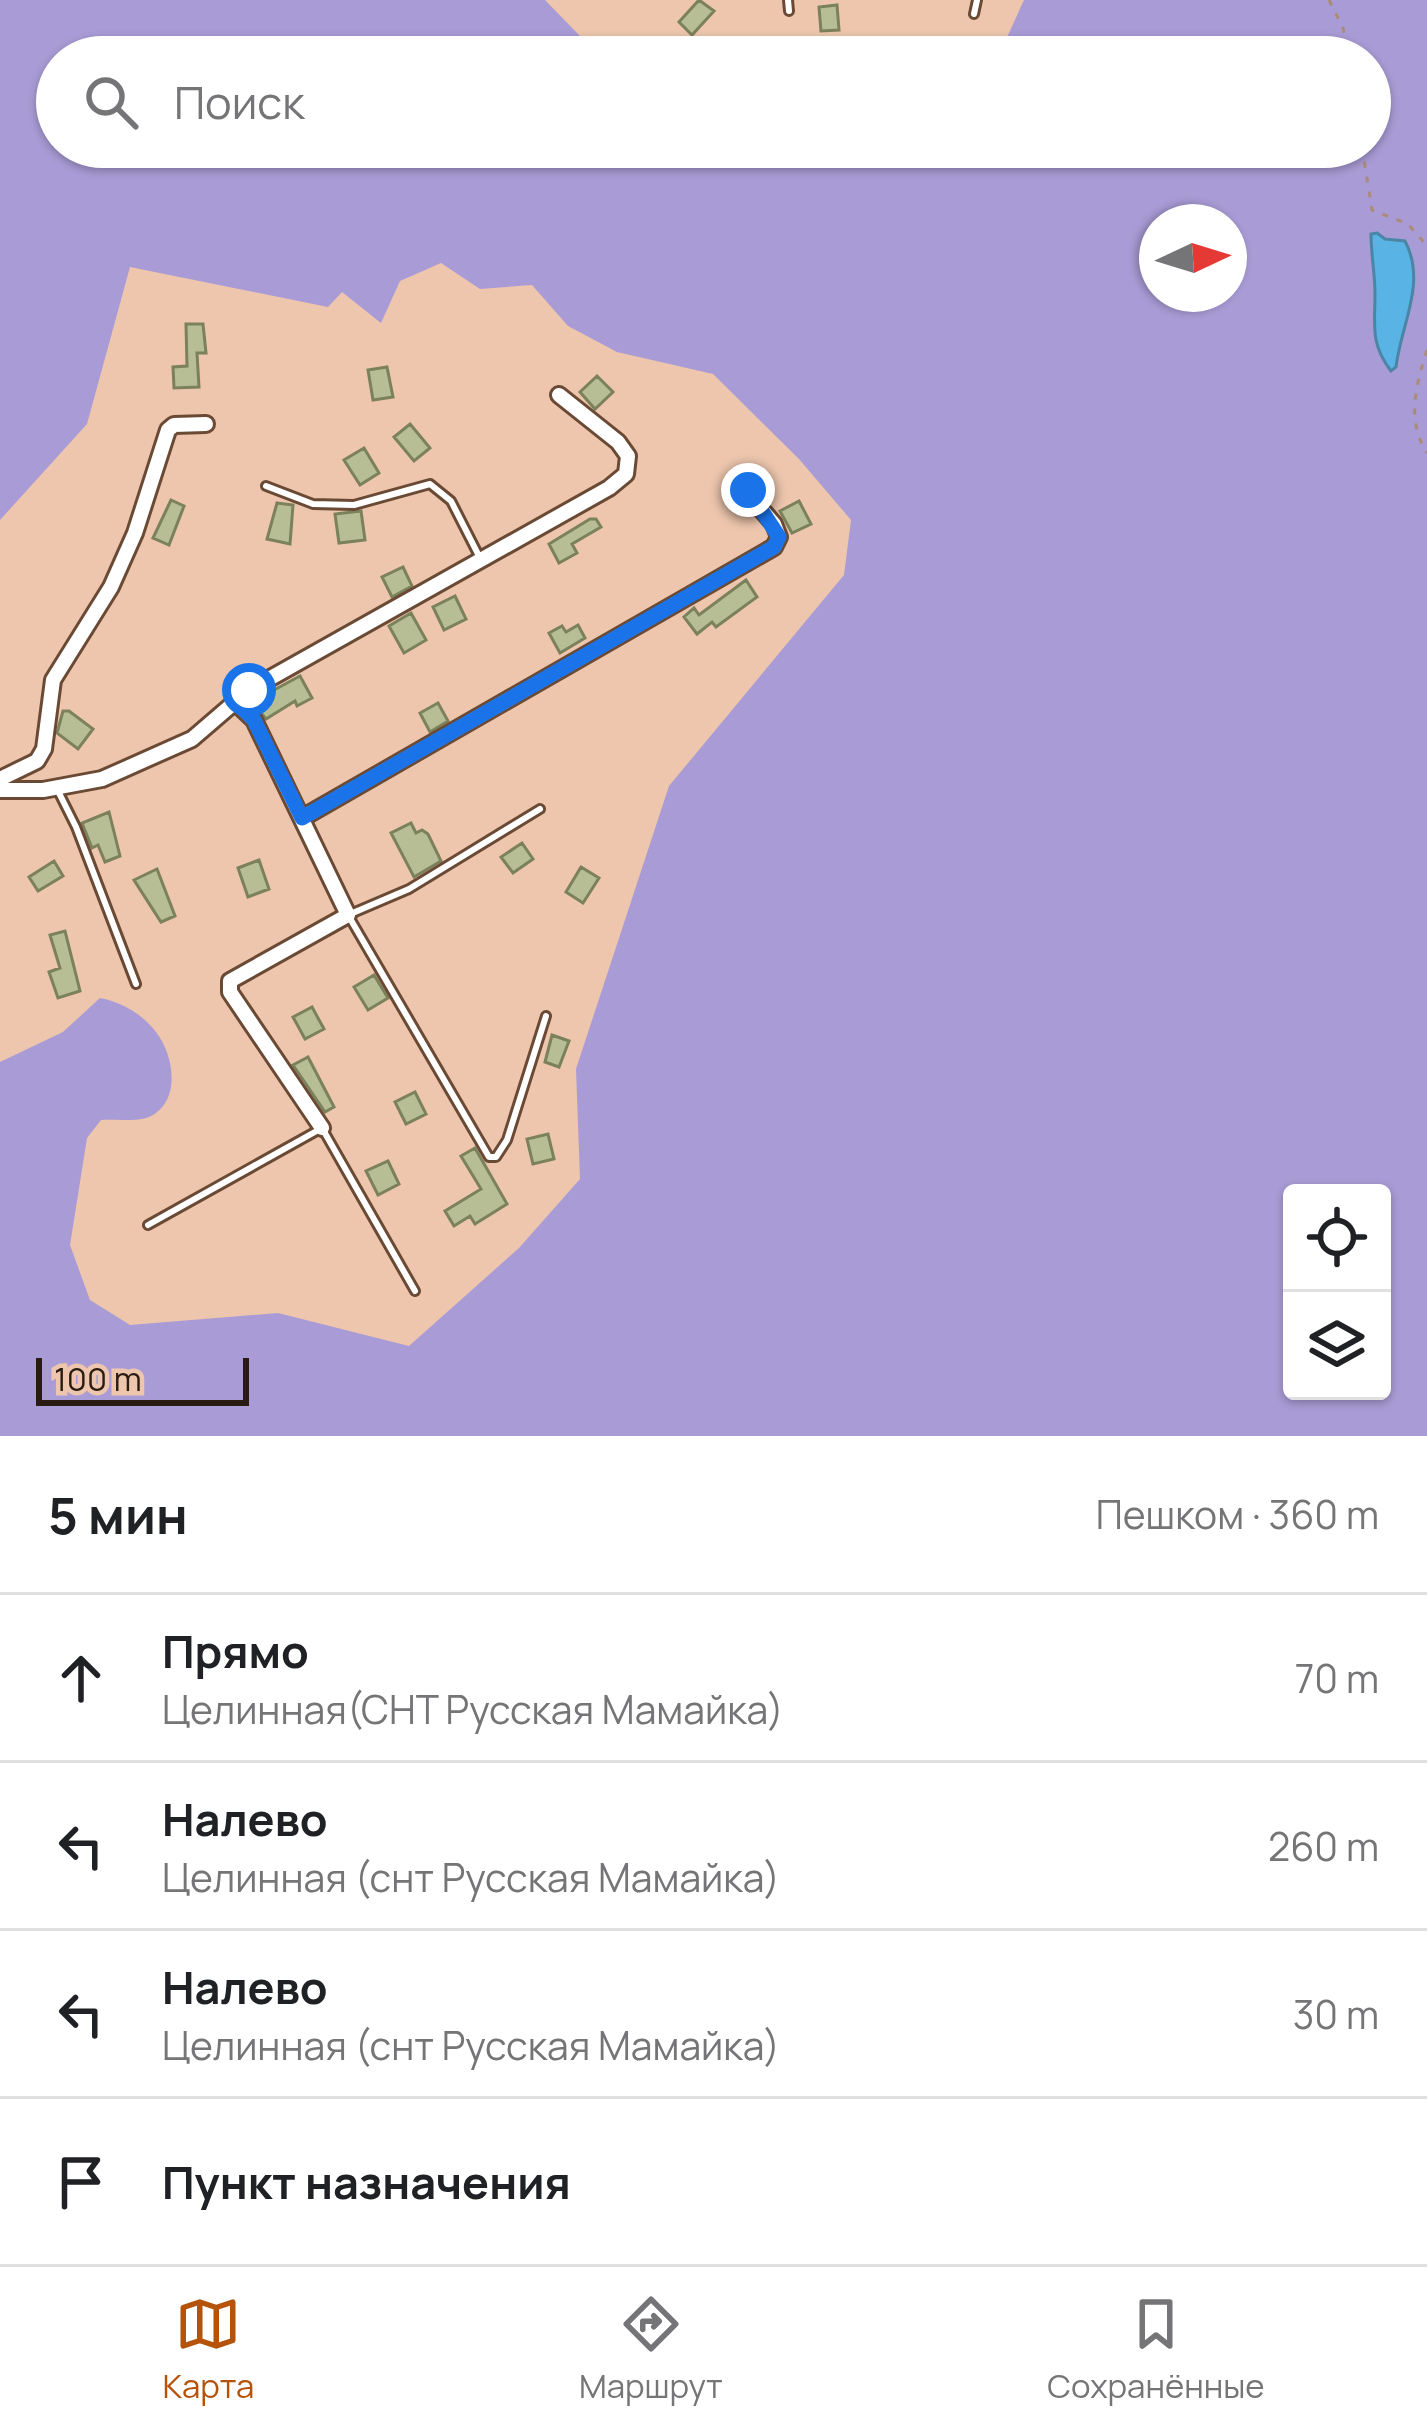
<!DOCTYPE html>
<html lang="ru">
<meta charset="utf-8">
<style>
:root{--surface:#fff;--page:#f2f2f2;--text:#202124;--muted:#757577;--line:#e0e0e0;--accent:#b45309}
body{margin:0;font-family:Manrope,sans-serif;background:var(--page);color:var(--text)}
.controls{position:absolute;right:36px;bottom:36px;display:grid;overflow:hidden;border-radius:12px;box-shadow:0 3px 9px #0004}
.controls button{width:108px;height:108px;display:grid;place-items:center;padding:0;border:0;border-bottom:3px solid var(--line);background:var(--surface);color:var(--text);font:60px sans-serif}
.compass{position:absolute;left:1139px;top:204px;width:108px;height:108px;border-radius:50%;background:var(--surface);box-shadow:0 3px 9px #0004;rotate:86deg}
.scale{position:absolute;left:36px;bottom:30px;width:213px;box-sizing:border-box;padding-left:12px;border:6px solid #291b11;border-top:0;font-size:33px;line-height:42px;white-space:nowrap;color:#291b11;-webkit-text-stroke:9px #edc6ad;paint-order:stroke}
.stop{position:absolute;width:36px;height:36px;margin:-27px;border:9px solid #1a73e8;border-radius:50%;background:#fff}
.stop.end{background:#1a73e8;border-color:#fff;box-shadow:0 3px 12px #0008}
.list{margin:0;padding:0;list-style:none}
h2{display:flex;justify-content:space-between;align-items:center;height:156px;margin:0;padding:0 48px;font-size:51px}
h2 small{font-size:39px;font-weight:400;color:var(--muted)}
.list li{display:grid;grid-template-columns:78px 1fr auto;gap:36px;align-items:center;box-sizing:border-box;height:168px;padding:0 48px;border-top:3px solid var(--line)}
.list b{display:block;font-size:45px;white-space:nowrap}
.list p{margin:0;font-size:39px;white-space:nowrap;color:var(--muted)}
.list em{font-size:39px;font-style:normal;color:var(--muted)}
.icon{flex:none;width:66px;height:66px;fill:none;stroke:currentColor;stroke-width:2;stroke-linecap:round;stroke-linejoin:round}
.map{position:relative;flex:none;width:1427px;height:1436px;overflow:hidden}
.search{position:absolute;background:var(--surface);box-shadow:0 3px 9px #0004;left:36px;right:36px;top:36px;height:132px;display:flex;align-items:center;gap:30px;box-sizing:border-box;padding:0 42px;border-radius:66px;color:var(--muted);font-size:45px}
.sheet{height:828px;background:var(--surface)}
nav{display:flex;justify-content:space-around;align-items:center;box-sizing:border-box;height:168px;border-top:3px solid var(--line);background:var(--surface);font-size:33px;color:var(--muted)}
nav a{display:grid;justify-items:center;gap:6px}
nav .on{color:var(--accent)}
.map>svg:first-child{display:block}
.green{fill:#a99bd5;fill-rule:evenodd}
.water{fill:#5ab3e5;stroke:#4b85a5;stroke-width:3}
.building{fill:#b7be95;stroke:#7b815a;stroke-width:3}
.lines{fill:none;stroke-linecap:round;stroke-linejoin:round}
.lane-casing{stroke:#6a4a34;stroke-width:12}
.street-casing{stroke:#6a4a34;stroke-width:20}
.path{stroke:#aa8b78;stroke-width:3;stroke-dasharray:6 9;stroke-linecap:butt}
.lane{stroke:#fff;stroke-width:6}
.street{stroke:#fff;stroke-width:14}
.route{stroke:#1a73e8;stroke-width:15}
</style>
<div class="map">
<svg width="1427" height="1436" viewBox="0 0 1427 1436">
<rect width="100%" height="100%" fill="#edc6ad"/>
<!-- green -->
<path class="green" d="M0,0H545L580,36L647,57H57V147H1370V57H998L1024,0H1427V1436H0V1062L63,1032L100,998C122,1002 142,1014 156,1032C174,1055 182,1102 149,1117C137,1122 115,1119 101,1120L87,1138L70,1245L90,1300L130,1325L278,1313L409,1346L519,1248L580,1179L576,1069L669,786L844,575L851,520L799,459L713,374L617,352L568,326L532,285L480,289L441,263L400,281L381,323L342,292L328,307L130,267L87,424L0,520ZM1157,222H1229V294H1157ZM1292,1193H1382V1391H1292Z"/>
<!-- water -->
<path class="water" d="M1377,233L1385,239L1405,241C1427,283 1401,324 1396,367L1391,371C1370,344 1375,325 1375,294C1375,274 1371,254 1371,234Z"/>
<!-- building -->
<path class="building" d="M699,0L714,11L692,35L679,22Z
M837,5L839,30L821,31L819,7Z
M186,324H203L206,353H197L199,387L174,388L173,367L187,366Z
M387,367L393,397L373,400L368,370Z
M597,376L613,392L595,409L580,392Z
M410,424L430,448L414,461L394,437Z
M364,448L379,473L360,485L344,460Z
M171,500L184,506L169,545L153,538Z
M799,501L811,524L792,533L780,511Z
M277,503L293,505L290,544L267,539Z
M361,511L365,540L339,543L335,514Z
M590,519H596L601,527L572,544L577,553L559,563L549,544Z
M403,567L412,586L392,597L382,577Z
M746,580L757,597L716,627L712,622L697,634L684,617L694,608L699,615Z
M455,596L466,619L444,630L433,607Z
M411,613L426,640L404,653L389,626Z
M578,625L585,638L560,653L549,633L562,626L566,632Z
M300,676L312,698L297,706L295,701L266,719L252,702Z
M438,703L448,721L430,732L420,713Z
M63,711H69L93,729L78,749L57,733Z
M109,812L120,856L105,862L98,845L92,848L82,823Z
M411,823L416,833L422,830L428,834L441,861L414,877L391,833Z
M522,843L533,859L513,873L501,857Z
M259,860L269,889L248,897L238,868Z
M54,861L63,876L38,891L29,877Z
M581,867L599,878L583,903L566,892Z
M157,869L175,916L161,922L134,880Z
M65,931L80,991L58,998L49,972L60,968L50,935Z
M374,975L388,998L368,1010L354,987Z
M312,1007L324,1029L305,1039L293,1017Z
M552,1035L569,1041L559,1067L545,1062Z
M308,1057L334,1107L325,1112L293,1065Z
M415,1092L426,1114L406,1124L395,1102Z
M548,1134L554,1159L533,1164L527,1139Z
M475,1148L507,1204L475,1224L470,1216L454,1226L445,1211L481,1189L461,1156Z
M388,1161L399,1184L378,1195L366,1171Z"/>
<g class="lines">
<defs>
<path id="lane" d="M788,0L789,11
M974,14L977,0
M266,486L313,504L354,505L430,484L451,501L480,558
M58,791L76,827L136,984
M540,809L409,889L348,915L489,1157H496L507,1140L546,1016
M148,1225L322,1128L415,1291"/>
<path id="street" d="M235,702L254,720L348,915L230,981V992L322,1128
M0,779L37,761L44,749L53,680L111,587L135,533L168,430L174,425L206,424
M0,790H43L102,779L192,739L249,690L609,488L626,474L628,456L618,442L559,395
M302,818L774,547L779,537L774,524L738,482"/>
</defs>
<!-- lane casing -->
<use href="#lane" class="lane-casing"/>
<!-- street casing -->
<use href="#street" class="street-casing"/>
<!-- path -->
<path class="path" d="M1329,0L1343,28L1348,57
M1362,147L1372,210L1408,224L1427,246
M1427,350C1416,385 1406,421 1427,453"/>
<!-- lane -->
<use href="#lane" class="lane"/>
<!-- street -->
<use href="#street" class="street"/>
</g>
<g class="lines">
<!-- route -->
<path class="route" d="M249,690L236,702L254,720L302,818L774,547L779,537L748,490"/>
</g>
</svg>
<div class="controls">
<button><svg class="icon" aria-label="locate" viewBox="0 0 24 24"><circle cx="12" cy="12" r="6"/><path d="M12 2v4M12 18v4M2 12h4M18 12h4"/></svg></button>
<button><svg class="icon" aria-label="layers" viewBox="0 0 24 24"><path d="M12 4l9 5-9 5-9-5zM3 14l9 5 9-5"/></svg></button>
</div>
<svg class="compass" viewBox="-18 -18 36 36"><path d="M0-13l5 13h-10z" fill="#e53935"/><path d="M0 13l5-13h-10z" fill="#757577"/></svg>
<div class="scale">100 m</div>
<div class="stop" style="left:249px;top:690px"></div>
<div class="stop end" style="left:748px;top:490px"></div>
<div class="search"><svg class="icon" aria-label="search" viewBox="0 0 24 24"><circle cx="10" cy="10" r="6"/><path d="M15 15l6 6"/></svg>Поиск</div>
</div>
<section class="sheet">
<h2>5 мин<small>Пешком · 360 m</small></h2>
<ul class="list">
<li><svg class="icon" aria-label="ahead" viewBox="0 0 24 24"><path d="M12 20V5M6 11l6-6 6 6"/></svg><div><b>Прямо</b><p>Целинная(СНТ Русская Мамайка)</p></div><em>70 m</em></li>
<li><svg class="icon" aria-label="left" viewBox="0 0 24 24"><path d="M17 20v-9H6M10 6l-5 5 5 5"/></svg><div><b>Налево</b><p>Целинная (снт Русская Мамайка)</p></div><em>260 m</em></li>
<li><svg class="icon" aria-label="left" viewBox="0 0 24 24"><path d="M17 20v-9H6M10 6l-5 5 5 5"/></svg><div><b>Налево</b><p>Целинная (снт Русская Мамайка)</p></div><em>30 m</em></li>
<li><svg class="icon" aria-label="arrive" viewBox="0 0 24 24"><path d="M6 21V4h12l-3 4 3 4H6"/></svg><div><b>Пункт назначения</b></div></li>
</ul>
</section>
<nav>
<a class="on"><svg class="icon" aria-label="map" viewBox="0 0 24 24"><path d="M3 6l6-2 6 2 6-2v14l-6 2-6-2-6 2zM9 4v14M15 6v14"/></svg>Карта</a>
<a><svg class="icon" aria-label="directions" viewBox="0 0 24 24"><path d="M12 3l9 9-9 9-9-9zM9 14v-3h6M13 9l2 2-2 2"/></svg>Маршрут</a>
<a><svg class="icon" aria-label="saved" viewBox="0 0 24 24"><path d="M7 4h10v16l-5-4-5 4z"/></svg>Сохранённые</a>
</nav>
